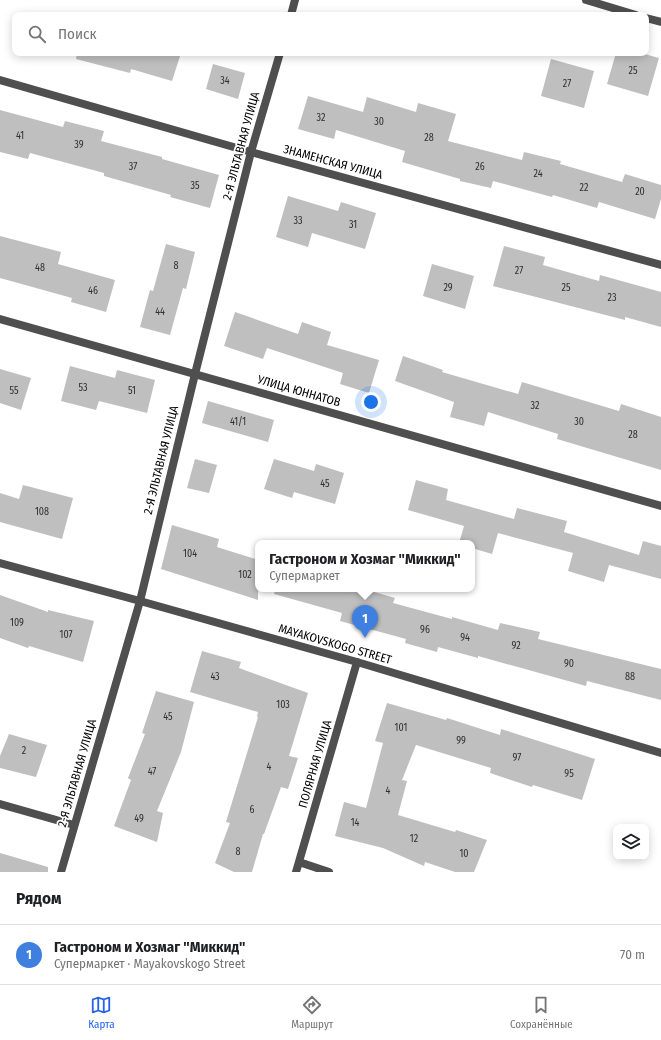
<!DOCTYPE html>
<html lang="ru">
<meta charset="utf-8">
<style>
:root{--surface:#fff;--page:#f6f6f6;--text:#202124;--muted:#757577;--line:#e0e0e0;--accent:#2563eb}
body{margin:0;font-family:"Fira Sans Condensed",sans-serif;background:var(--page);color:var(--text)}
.controls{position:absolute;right:12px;bottom:12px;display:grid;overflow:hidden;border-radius:8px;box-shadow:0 2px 10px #0003}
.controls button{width:36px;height:36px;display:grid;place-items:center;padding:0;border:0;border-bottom:1px solid var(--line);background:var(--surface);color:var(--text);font:20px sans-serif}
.you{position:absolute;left:371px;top:402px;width:14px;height:14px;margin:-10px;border:3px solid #fff;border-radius:50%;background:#1a73e8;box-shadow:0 0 0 6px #1a73e833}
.badge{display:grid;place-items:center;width:26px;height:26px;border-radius:50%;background:var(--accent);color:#fff;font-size:13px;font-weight:700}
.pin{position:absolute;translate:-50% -33px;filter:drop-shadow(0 1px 2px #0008)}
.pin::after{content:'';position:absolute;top:21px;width:14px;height:12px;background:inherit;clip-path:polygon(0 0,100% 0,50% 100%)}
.popup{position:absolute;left:255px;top:540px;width:220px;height:52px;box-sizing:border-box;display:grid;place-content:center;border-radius:8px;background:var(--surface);filter:drop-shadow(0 1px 3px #0005);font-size:13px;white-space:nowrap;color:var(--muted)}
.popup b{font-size:15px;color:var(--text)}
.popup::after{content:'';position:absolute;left:50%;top:100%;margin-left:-8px;border:8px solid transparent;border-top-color:var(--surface)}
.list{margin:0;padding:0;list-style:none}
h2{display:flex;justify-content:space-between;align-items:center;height:52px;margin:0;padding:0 16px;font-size:17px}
h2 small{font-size:13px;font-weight:400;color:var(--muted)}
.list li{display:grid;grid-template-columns:26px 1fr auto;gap:12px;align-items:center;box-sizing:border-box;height:60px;padding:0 16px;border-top:1px solid var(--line)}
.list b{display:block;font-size:15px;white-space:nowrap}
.list p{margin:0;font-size:13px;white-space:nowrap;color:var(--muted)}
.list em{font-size:13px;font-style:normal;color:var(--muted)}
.icon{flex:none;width:22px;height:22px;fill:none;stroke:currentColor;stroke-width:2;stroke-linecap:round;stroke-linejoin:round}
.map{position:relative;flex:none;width:661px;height:872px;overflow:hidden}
.search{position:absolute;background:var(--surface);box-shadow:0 2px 10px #0003;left:12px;right:12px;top:12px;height:44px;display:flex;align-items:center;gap:10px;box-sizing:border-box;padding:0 14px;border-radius:8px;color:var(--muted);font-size:15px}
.sheet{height:112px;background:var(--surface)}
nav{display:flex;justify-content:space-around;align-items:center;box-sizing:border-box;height:56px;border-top:1px solid var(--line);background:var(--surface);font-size:11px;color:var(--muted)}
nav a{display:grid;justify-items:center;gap:2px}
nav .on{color:var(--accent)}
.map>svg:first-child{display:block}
.building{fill:#bfbfbf}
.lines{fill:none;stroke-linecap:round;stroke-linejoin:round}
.minor{stroke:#4f4f4f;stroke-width:8}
.tertiary{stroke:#4f4f4f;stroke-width:8}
.labels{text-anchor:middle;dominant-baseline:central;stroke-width:3.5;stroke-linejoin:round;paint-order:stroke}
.number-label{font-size:10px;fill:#303030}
.street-label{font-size:12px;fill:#000;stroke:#fff}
</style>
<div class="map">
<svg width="661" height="872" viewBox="0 0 661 872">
<rect width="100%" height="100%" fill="#fff"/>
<!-- building -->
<path class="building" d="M77,53H181L172,81L131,69L130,73L76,59Z
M616,53H641L659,58L648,96L607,84Z
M551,59L594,71L584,108L541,96Z
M213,64L245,73L238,99L206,89Z
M308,96L363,112L367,97L416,112L418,103L456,114L448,141L522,160L524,152L561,161L560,164L622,182L625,174L661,185V199L655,219L599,202L597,208L553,195L552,197L493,181L491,188L460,181V179L402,162L405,151L336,130L334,139L298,129Z
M0,110L63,127L65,121L104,131L101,141L162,157V159L219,175L210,208L170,197L171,195L104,176V173L30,153L28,159L0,152Z
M288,196L338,211L341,202L376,213L365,249L312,233L308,247L276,237Z
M0,236L61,252L58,264L115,280L106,312L71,302L72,298L0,278Z
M166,244L195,252L186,289L183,288L170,335L140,327L150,290L153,291Z
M504,246L545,257L543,265L599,281L600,275L661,292V327L625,317V320L493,286Z
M432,264L474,276L465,309L423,296Z
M235,312L298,334L302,322L331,332L327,345L379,360L369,393L340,384L343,373L267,348L263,359L224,346Z
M403,356L443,370L442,372L518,394L522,382L619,411L621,404L661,417V470L557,439L558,434L488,412L484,426L450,417L454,402L395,381Z
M70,366L115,378L117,370L155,380L147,413L99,401L96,410L61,401Z
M0,369L31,378L21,410L0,403Z
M208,401L274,420L268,442L202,423Z
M195,459L217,465L209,493L187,488Z
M274,459L314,471L316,464L344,473L335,504L294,492L292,498L264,489Z
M416,480L448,489L446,500L514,519L517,508L567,521L564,532L639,555L643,541L661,546V579L609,565L604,582L568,571L573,553L498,533L492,554L472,548V543H459L464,526L408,510Z
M23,485L73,498L62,539L0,522V493L19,499Z
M172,525L219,539L217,547L258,560V600L161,569Z
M275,589H364L395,598L393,603L452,619V617L498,630L500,623L540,632L538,639L661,669V700L587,681L586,686L478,656V658L438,647L437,652L405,643L406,639L340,621L342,613L274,594Z
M0,595L48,612V610L94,621L83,662L29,646L28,648L0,638Z
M202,651L241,662L239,668L308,693L289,756L298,758L288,789L281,787L264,834H263L252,872H234L215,863L230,823L226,822L258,717H257L258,712L190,692Z
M156,691L194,702L181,752L157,811L163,813L157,842L114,826L131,780L128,778L145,734L142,733Z
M387,703L446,720L447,718L500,735L501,729L595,759L582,800L533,785L532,787L490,773L491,768L416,745L402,780L407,781L398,815L455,832L456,830L487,840L474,872H455L425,862L424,866L383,848L335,836L344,802L366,808L383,743L375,741Z
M9,734L47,745L36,777L0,768V756Z
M0,853L48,867V872H0Z"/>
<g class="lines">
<!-- minor -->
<path class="minor" d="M586,0L636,15
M291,15L295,0
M646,18L661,22
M0,80L251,152L661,265
M0,319L661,506
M0,804L74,825
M299,862L329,872
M61,872L140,601L195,374L251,152L280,53
M296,872L357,662"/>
<!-- tertiary -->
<path class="tertiary" d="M0,563L140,601L357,662L661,753"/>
</g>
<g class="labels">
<!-- number labels -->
<g class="number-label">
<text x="633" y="71">25</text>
<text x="225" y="81">34</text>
<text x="567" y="84">27</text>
<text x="321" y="118">32</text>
<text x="379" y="122">30</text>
<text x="20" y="136">41</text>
<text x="429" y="138">28</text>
<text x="79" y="145">39</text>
<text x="133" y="167">37</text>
<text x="480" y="167">26</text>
<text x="538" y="174">24</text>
<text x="195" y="186">35</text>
<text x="584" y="188">22</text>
<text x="640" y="192">20</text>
<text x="298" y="221">33</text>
<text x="353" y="225">31</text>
<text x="176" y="266">8</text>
<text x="40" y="268">48</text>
<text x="519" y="271">27</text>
<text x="448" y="288">29</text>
<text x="566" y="288">25</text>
<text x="93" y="291">46</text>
<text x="612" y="298">23</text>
<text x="160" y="312">44</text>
<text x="83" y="388">53</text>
<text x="14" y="391">55</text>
<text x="132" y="391">51</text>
<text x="535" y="406">32</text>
<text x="238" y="422">41/1</text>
<text x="579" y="422">30</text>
<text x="633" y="435">28</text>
<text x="325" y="484">45</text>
<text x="42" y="512">108</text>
<text x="190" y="554">104</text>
<text x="245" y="575">102</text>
<text x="17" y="623">109</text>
<text x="425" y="630">96</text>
<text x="66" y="635">107</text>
<text x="465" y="638">94</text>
<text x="516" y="646">92</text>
<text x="569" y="664">90</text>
<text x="215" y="677">43</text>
<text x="630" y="677">88</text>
<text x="283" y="705">103</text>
<text x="168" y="717">45</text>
<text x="401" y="728">101</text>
<text x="461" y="741">99</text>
<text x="24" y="751">2</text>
<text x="517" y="758">97</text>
<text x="269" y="767">4</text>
<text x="152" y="772">47</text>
<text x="569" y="774">95</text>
<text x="388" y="791">4</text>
<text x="252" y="810">6</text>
<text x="139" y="819">49</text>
<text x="355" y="823">14</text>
<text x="414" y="839">12</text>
<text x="238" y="852">8</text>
<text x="464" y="854">10</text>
</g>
<!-- street labels -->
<g class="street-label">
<text transform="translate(241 146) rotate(-75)">2-Я ЭЛЬТАВНАЯ УЛИЦА</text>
<text transform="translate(333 162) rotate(15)">ЗНАМЕНСКАЯ УЛИЦА</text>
<text transform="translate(299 391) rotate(16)">УЛИЦА ЮННАТОВ</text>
<text transform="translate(161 460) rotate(-76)">2-Я ЭЛЬТАВНАЯ УЛИЦА</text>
<text transform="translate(335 644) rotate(16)">MAYAKOVSKOGO STREET</text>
<text transform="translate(315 764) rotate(-74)">ПОЛЯРНАЯ УЛИЦА</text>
<text transform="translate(77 773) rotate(-74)">2-Я ЭЛЬТАВНАЯ УЛИЦА</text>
</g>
</g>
</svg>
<div class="controls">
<button><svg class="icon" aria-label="layers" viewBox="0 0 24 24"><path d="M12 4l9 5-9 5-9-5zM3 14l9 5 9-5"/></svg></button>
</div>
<div class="you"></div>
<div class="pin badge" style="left:365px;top:638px;background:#3f7fe0">1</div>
<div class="popup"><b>Гастроном и Хозмаг &quot;Миккид&quot;</b>Супермаркет</div>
<div class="search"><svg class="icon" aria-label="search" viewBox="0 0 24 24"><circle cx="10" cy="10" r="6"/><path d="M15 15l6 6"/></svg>Поиск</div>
</div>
<section class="sheet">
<h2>Рядом<small></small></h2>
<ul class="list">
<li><span class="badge" style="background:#3f7fe0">1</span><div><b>Гастроном и Хозмаг &quot;Миккид&quot;</b><p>Супермаркет · Mayakovskogo Street</p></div><em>70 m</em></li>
</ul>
</section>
<nav>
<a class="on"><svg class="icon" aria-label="map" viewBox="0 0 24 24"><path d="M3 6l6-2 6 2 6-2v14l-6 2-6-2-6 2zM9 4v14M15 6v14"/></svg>Карта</a>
<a><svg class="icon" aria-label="directions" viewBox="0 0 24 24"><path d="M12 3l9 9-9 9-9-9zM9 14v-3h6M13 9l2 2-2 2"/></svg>Маршрут</a>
<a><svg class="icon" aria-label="saved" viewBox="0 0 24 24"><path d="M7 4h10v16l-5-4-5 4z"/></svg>Сохранённые</a>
</nav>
